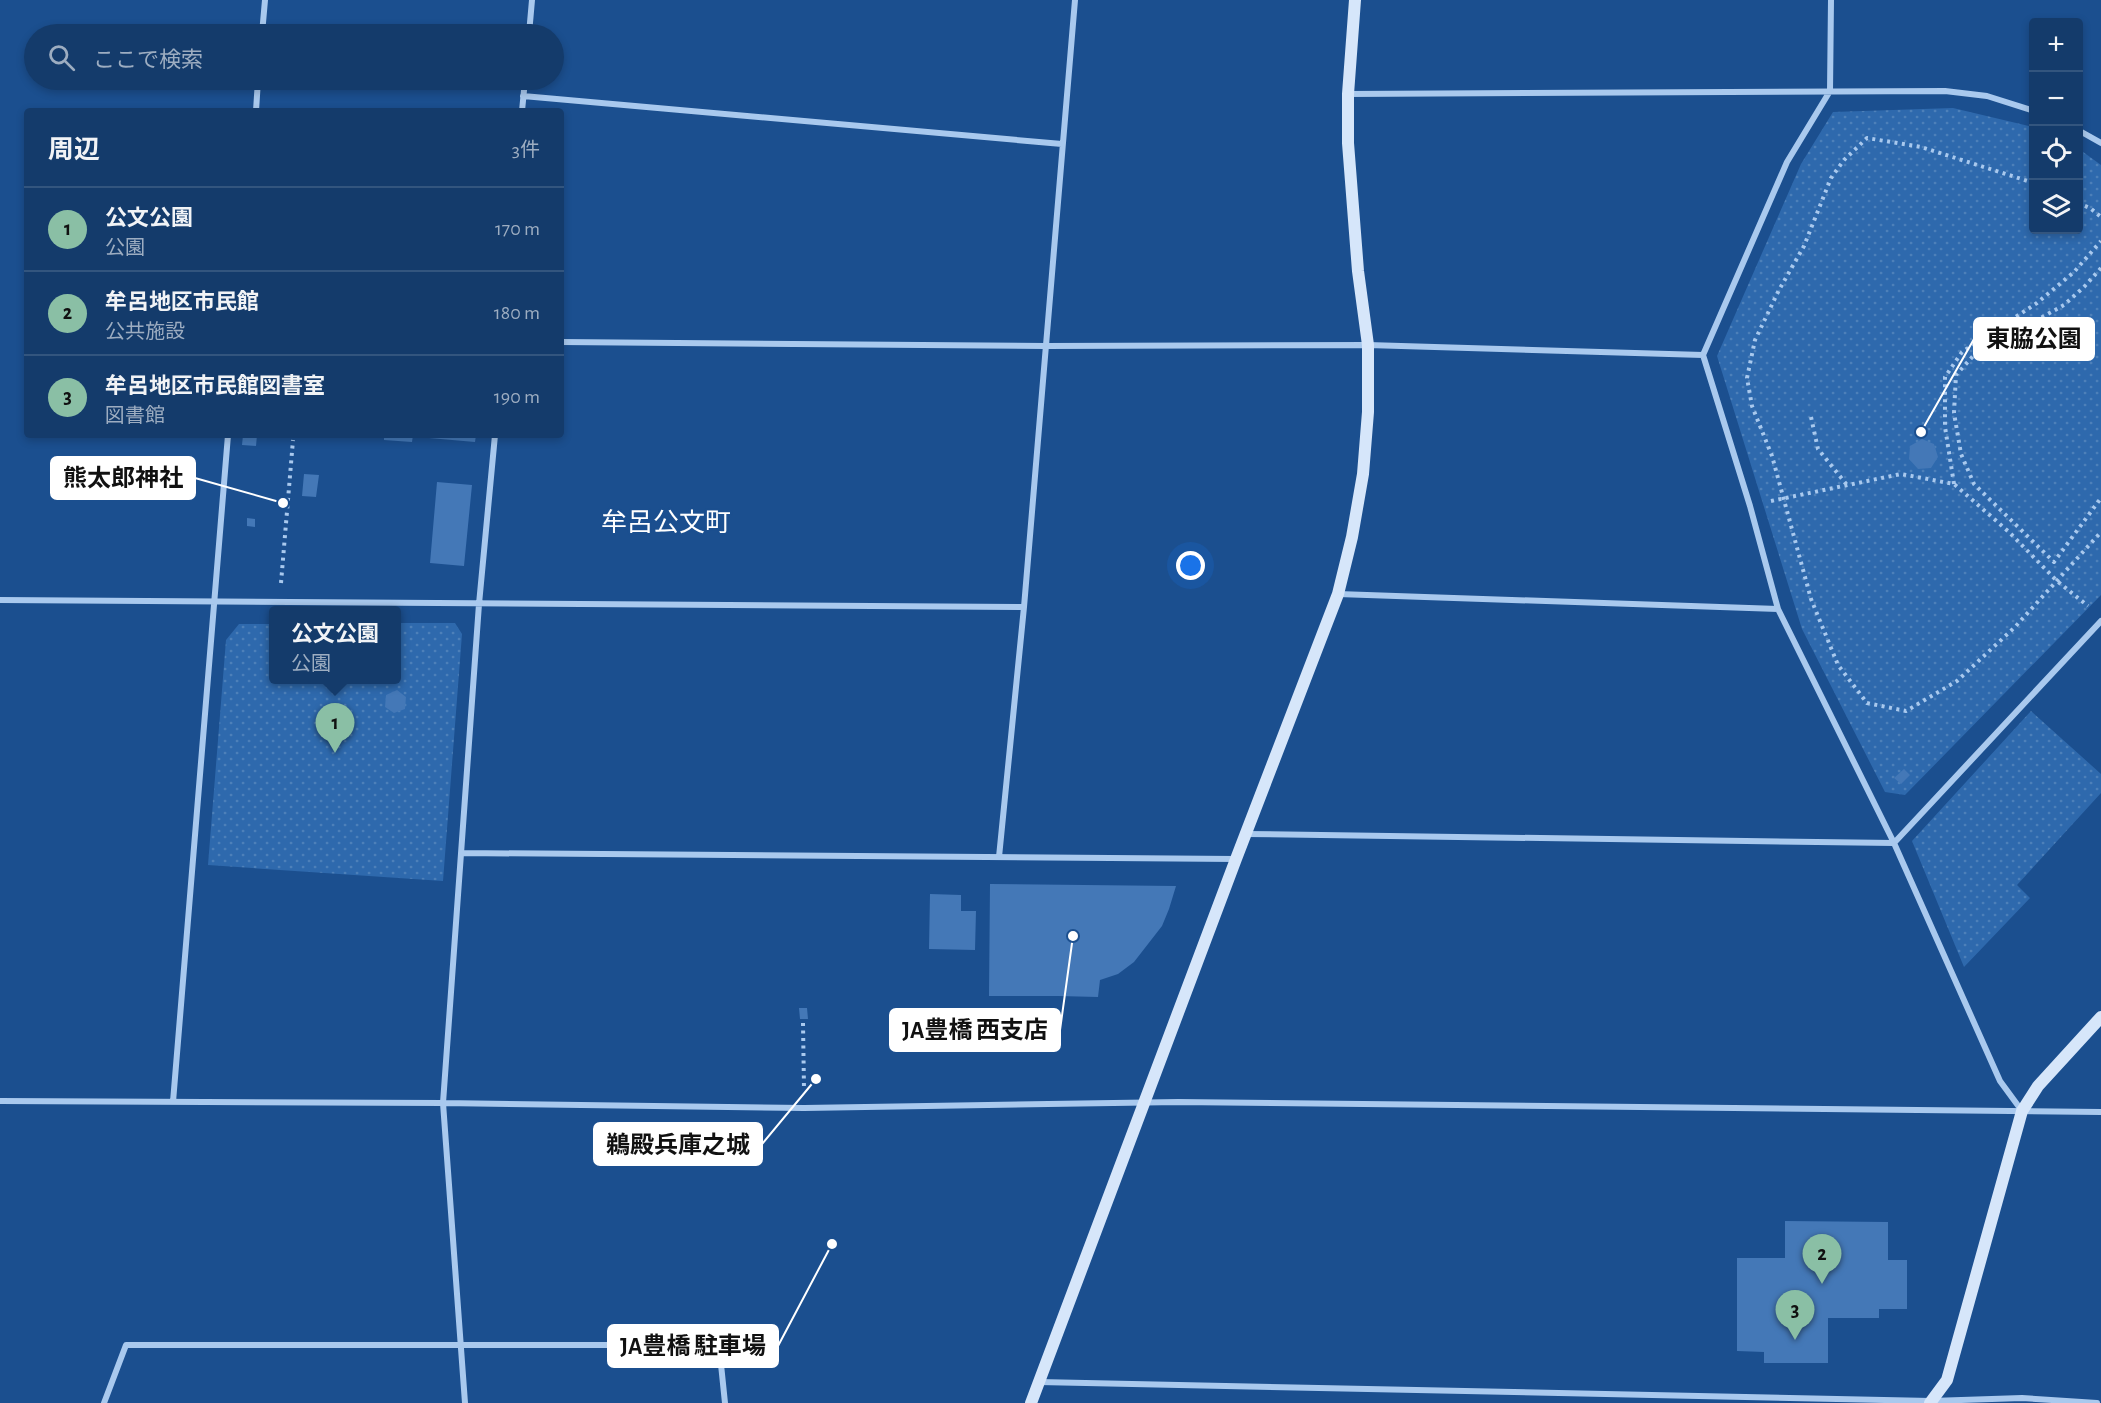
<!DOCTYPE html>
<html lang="ja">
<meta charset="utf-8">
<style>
:root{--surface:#143b6b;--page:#1d4271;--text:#f1f3f6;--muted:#9dadc1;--line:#33557e;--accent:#8abfa5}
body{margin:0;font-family:"Alegreya Sans","Noto Sans JP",sans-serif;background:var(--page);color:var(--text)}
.controls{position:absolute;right:18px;top:18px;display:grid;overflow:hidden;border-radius:6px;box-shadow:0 3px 9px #0003}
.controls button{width:54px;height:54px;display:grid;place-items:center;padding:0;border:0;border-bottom:2px solid var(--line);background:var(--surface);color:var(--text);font:30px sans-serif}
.you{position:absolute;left:1191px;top:566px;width:21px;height:21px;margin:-15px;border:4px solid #fff;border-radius:50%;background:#1a73e8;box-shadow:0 0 0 9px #1a73e833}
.badge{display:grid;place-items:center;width:39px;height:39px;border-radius:50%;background:var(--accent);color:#111;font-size:20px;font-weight:700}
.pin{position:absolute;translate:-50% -50px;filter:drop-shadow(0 2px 3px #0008)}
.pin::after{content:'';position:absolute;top:32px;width:21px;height:18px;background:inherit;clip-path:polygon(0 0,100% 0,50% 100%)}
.popup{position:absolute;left:269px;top:606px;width:132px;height:78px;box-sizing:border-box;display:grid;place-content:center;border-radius:6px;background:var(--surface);filter:drop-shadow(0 2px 4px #0005);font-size:20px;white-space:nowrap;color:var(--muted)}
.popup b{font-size:22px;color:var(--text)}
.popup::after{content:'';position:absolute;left:50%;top:100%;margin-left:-12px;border:12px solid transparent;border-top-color:var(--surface)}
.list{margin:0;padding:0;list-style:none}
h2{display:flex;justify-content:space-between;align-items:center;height:78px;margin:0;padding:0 24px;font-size:26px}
h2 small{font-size:20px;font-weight:400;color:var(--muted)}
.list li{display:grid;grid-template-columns:39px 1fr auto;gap:18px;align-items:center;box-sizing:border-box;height:84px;padding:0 24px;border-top:2px solid var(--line)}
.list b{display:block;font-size:22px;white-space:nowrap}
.list p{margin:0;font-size:20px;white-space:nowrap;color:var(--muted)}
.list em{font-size:20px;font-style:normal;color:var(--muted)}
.icon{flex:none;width:33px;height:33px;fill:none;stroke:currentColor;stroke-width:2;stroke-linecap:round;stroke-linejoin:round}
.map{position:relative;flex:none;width:2101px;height:1403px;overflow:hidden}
.search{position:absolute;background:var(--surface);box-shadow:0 3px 9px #0003;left:24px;top:24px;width:540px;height:66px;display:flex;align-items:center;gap:15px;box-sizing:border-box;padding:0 21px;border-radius:33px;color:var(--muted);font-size:22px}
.panel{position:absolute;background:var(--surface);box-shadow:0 3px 9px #0003;left:24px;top:108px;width:540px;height:330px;border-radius:6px}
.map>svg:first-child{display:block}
.green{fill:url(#green-dots)}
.building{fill:#4478b7}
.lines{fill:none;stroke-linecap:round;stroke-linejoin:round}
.path{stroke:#a9c9ee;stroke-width:4;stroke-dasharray:3 4.5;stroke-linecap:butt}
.street{stroke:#a9c9ee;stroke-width:6}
.secondary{stroke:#d6e6fa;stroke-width:12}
.labels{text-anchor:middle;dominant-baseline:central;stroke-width:4.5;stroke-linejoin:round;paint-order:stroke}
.quarter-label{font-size:26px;fill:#fff;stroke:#1b4f8f}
.leader{fill:none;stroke:#fff;stroke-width:2}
.callout-dot{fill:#fff;stroke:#1b4f8f;stroke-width:2}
.callout{fill:#fff;stroke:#fff;stroke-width:2}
.callout-label{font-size:24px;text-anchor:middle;font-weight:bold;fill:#111}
</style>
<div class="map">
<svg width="2101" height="1403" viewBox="0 0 2101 1403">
<defs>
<pattern id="green-dots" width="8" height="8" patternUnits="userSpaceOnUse" patternTransform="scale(1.5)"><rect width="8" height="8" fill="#2e69ad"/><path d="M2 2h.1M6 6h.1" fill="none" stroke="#4d80b9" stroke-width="1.8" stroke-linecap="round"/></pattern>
</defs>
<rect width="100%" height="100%" fill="#1b4f8f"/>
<!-- green -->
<path class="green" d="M1953,108L2033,127L2034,230H2078L2079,149L2101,165V595L1905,795L1885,792L1802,629L1717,356L1801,164L1833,112Z
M397,623H455L462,634L443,881L208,865L226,640L239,624H273L274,680H397Z
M2031,711L2101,774V793L2017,885L2030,898L1964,967L1912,841Z"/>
<!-- building -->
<path class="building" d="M243,435H257L256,446L242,445Z
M384,435H413L412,442L384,440Z
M430,435H476L475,442L429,438Z
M1922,439L1934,444L1938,457L1931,468L1918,469L1909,459L1910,446Z
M304,474L319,475L316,497L302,496Z
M437,482L472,485L464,566L430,563Z
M247,518L255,519V527L247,526Z
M397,690L406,697L405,709L394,713L385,707L386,695Z
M1904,769L1910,775L1901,784L1894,778Z
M990,884L1176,886L1169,909L1162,926L1134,962L1118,974L1100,980L1098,997L1058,996H989Z
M930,894L961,895V911H976L975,950L929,949Z
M799,1008H807L808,1019H800Z
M1785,1221L1888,1222V1260H1907V1309H1879V1318H1828V1363H1764V1352L1737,1351V1258H1785Z"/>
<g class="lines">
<!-- path -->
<path class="path" d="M2034,183L1921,147L1867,138L1844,160L1831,178L1804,246L1779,290L1755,340L1747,378L1752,406L1772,456L1811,599L1838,665L1867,703L1906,711L1957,681L2015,627L2101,532
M2078,203L2090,208L2101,217
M2101,268L2084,287L2064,305L1974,355L1956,375L1954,413L1961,454L1974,484L2054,562L2101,498
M1811,417L1818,449L1847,485
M1954,484L1945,427V377L1962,352L2037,303L2074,272L2101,241
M1771,501L1901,474L1954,484L2009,532L2057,581L2088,606
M281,583L293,440
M803,1023L804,1089"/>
<!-- street -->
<path class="street" d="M1831,0L1830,91L1787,162L1703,355L1750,506L1778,609L1894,843L2000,1081L2022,1111
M262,34L265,0
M529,34L532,0
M1348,94L1945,91L1987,96L2034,111
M523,96L1062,144
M256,111L258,80
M522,111L525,80
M2078,130L2101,143
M561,342L1045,346L1368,345L1703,355
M1338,594L1778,609
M0,600L1024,607
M1245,834L1894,843L2101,621
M461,853L1236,859
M999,857L1024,607L1075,0
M0,1101L443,1103L804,1108L1178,1102L2101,1112
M173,1102L228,435
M1039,1382L1931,1401L2022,1398L2097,1403
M104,1403L126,1345H719L725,1403
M465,1403L443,1103L479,604L495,435"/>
<!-- secondary -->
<path class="secondary" d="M1031,1403L1236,859L1338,594L1352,537L1363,474L1368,412V345L1358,271L1348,143V94L1355,0
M1930,1403L1947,1380L2022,1111L2038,1086L2101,1017"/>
</g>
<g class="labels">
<!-- quarter labels -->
<g class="quarter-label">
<text x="666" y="523">牟呂公文町</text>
</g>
</g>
<!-- callouts -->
<path class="leader" d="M1921 432L1974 339M283 503L195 478M1073 936L1060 1030M816 1079L762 1144M832 1244L778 1346"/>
<g class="callout-dot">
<circle cx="1921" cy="432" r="6"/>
<circle cx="283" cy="503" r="6"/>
<circle cx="1073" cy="936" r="6"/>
<circle cx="816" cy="1079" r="6"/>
<circle cx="832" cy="1244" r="6"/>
</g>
<g class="callout">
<rect x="1974" y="318" width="120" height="42" rx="6"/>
<rect x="51" y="457" width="144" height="42" rx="6"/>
<rect x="890" y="1009" width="170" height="42" rx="6"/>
<rect x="594" y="1123" width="168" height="42" rx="6"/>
<rect x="608" y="1325" width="170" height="42" rx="6"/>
</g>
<g class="callout-label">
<text x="2034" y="347">東脇公園</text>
<text x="123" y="486">熊太郎神社</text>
<text x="975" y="1038">JA豊橋 西支店</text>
<text x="678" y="1153">鵜殿兵庫之城</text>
<text x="693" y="1354">JA豊橋 駐車場</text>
</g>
</svg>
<div class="controls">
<button>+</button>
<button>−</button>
<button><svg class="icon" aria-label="locate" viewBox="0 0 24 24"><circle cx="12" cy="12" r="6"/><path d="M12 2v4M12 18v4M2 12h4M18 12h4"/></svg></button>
<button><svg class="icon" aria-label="layers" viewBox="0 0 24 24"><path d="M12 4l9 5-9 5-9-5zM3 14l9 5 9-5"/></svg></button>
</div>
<div class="you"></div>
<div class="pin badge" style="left:335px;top:753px">1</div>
<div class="popup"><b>公文公園</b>公園</div>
<div class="pin badge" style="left:1822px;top:1284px">2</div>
<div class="pin badge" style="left:1795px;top:1340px">3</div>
<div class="search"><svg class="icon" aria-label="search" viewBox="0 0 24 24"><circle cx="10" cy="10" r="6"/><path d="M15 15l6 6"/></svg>ここで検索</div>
<section class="panel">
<h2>周辺<small>3件</small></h2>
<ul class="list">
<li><span class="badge">1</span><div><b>公文公園</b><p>公園</p></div><em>170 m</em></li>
<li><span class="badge">2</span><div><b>牟呂地区市民館</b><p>公共施設</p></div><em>180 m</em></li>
<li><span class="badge">3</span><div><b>牟呂地区市民館図書室</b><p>図書館</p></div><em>190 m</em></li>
</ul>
</section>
</div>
